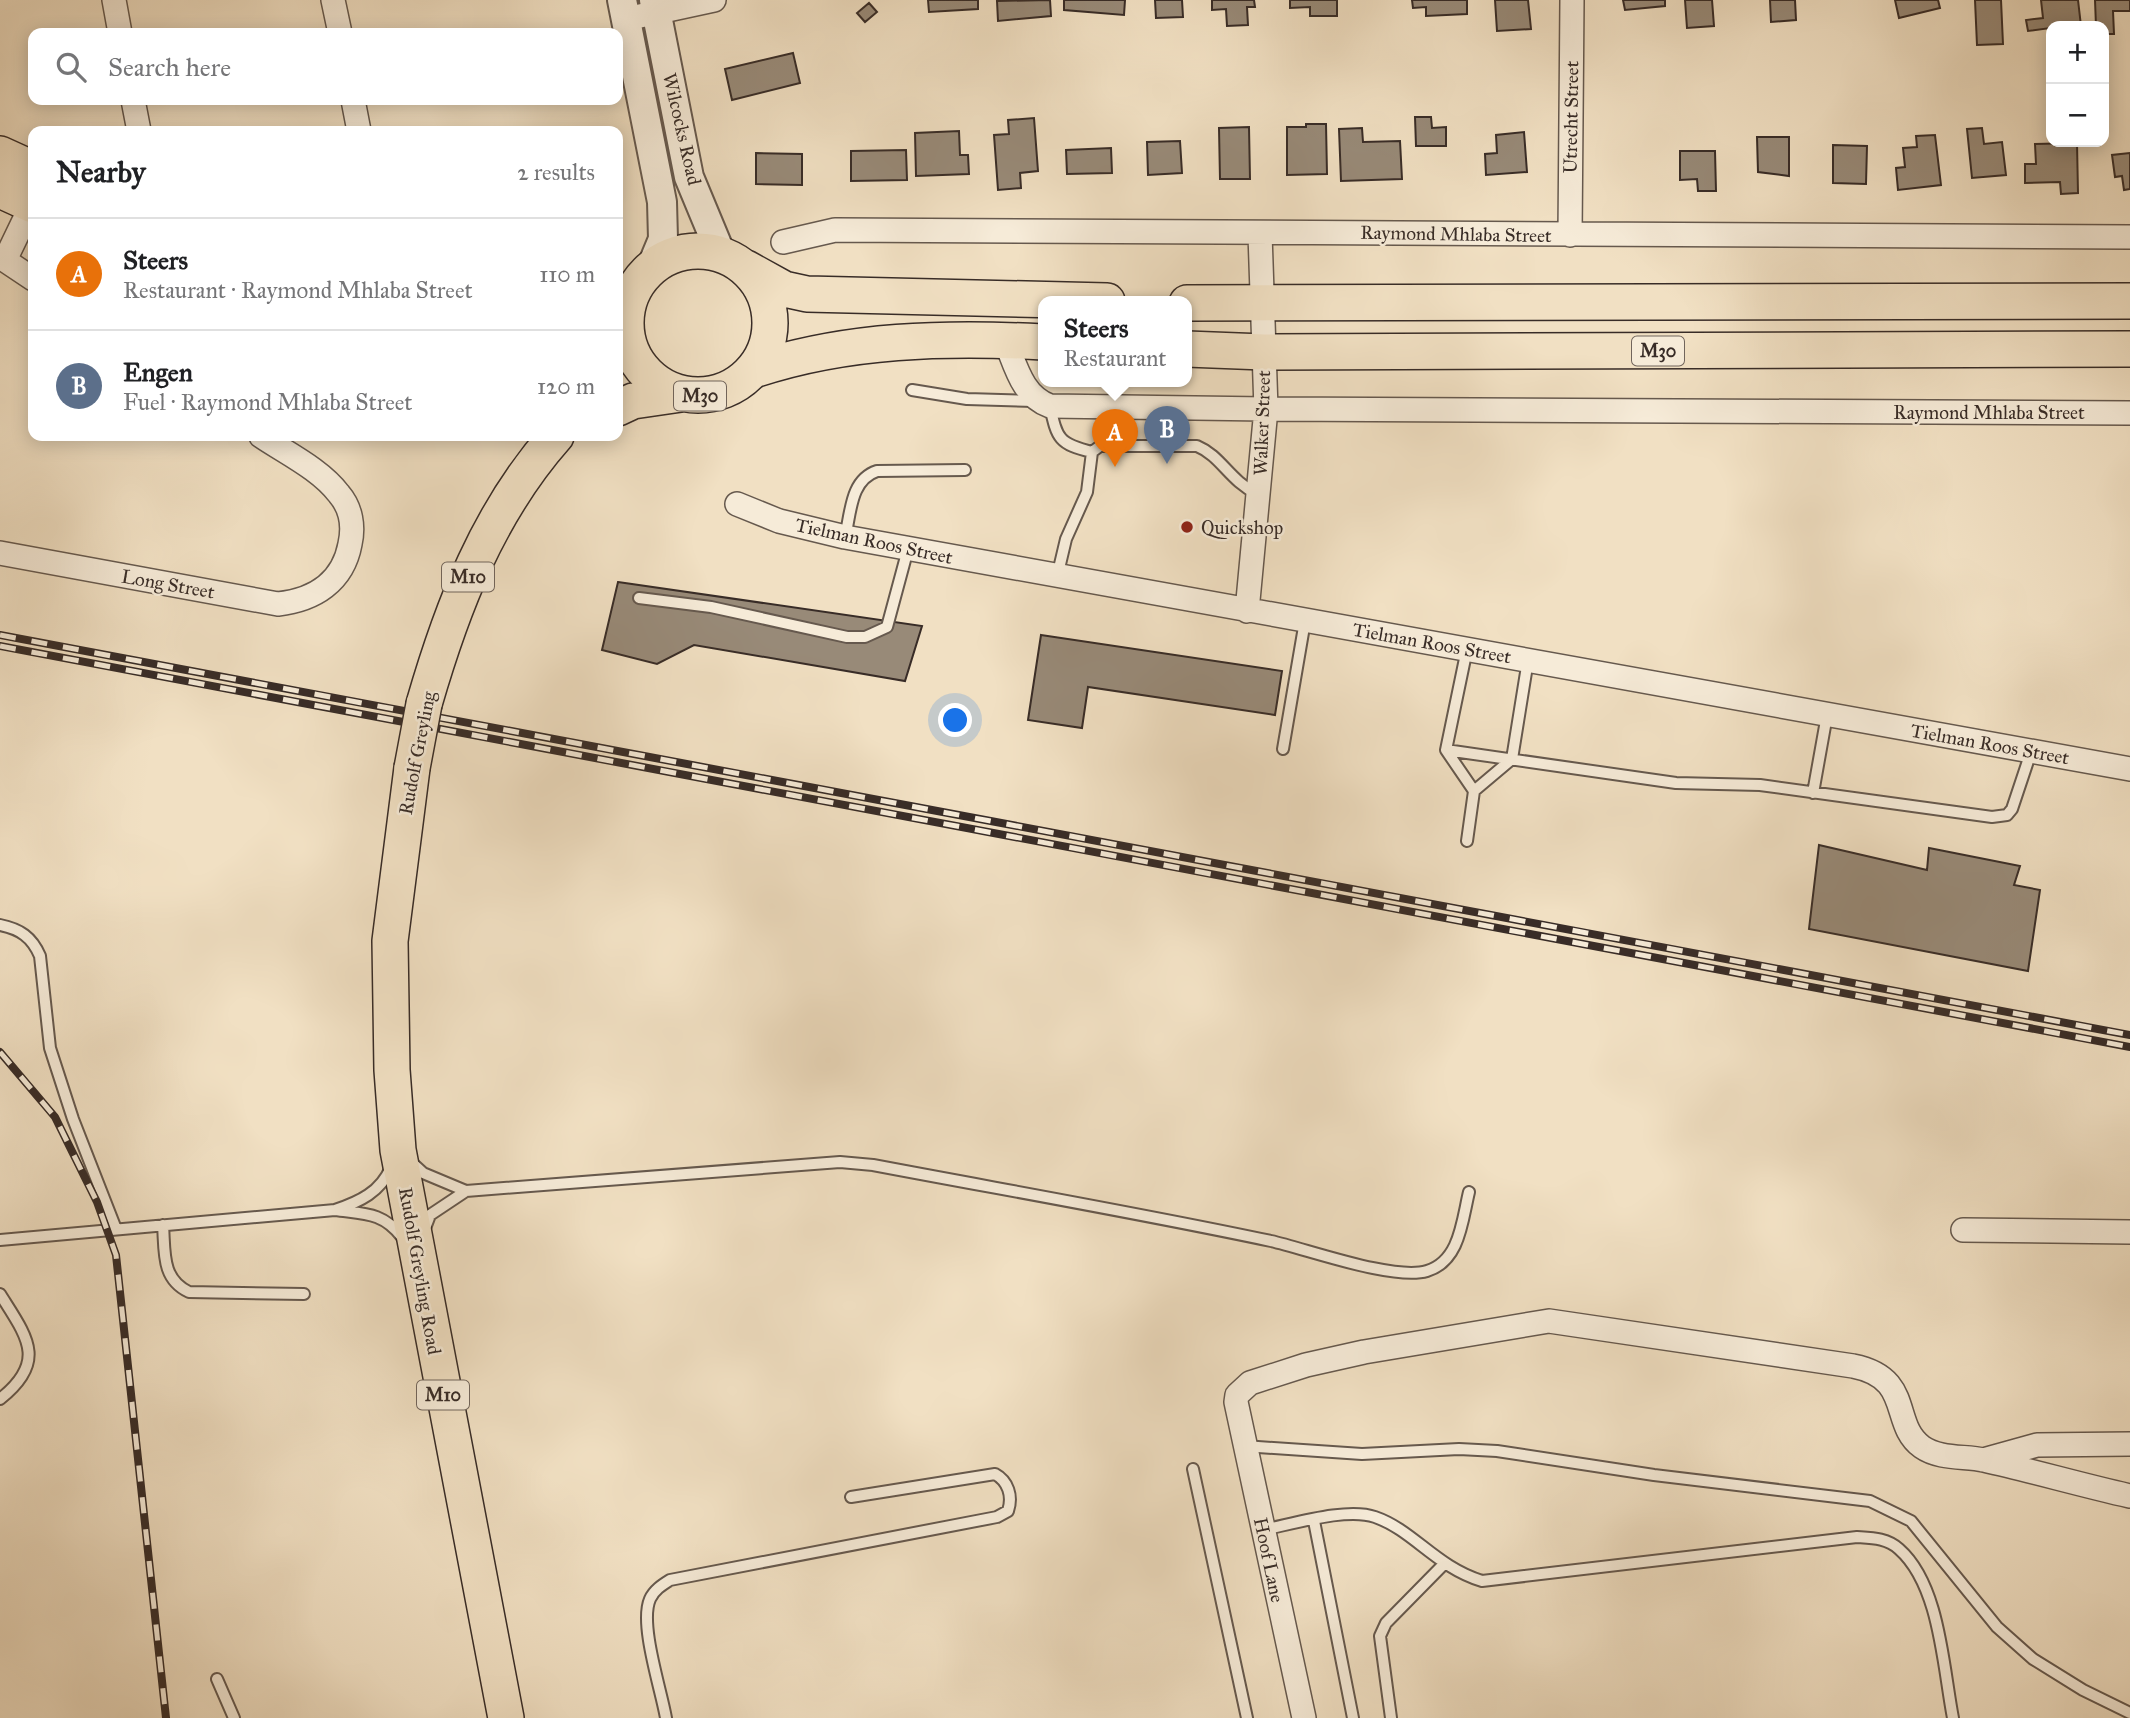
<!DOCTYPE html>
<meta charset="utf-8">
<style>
:root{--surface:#fff;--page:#f6f6f6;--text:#202124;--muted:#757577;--line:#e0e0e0;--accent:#8f2418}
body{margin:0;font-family:"IM FELL Great Primer",serif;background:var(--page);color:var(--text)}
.controls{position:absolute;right:21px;top:21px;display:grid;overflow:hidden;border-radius:14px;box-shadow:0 4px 18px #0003}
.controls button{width:63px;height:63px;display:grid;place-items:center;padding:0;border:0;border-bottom:2px solid var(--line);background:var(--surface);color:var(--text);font:35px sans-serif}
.you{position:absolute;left:956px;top:721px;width:24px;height:24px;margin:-18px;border:5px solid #fff;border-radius:50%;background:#1a73e8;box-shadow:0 0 0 10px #1a73e833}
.badge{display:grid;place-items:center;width:46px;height:46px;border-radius:50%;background:var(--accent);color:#fff;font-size:23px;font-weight:700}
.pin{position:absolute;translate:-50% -58px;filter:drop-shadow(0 2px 4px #0008)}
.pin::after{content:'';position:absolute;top:37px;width:24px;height:21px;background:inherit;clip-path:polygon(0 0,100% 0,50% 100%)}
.popup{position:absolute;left:1038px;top:296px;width:154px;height:91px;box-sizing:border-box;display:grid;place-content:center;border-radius:14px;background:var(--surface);filter:drop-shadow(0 2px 5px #0005);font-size:23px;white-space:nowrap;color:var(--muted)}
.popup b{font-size:26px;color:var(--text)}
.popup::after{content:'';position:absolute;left:50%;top:100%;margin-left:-14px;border:14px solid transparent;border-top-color:var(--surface)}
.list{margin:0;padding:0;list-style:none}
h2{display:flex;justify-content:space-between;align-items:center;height:91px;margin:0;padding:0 28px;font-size:30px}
h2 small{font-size:23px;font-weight:400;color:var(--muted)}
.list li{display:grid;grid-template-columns:46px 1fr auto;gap:21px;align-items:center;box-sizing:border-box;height:112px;padding:0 28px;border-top:2px solid var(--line)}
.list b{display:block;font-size:26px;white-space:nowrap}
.list p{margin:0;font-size:23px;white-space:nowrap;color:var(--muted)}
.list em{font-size:23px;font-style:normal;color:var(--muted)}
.icon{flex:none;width:38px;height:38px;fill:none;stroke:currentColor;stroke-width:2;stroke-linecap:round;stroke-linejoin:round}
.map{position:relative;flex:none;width:2130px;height:1718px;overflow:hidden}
.search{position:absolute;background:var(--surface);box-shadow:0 4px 18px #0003;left:28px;top:28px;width:595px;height:77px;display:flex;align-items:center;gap:18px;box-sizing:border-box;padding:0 24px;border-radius:14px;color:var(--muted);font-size:26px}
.panel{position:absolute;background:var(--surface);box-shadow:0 4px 18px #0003;left:28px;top:126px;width:595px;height:315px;border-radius:14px}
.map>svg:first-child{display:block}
.building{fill:#988a78;stroke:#382c27;stroke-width:2}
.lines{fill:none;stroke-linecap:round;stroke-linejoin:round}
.service-casing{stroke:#66594e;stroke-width:14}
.minor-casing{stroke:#66594e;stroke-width:26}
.tertiary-casing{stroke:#66594e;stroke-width:32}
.primary-casing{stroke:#382c27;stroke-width:38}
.service{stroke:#f6ebd8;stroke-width:10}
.minor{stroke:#f6ebd8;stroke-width:23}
.tertiary{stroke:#f6ebd8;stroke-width:28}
.primary{stroke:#f1e0c3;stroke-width:35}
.rail-casing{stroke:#382c27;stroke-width:8}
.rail{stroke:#f6ebd8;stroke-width:5;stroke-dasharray:16;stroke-linecap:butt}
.primary-bridge-casing{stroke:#382c27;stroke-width:38;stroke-linecap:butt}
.primary-bridge{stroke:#f1e0c3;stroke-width:35}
.poi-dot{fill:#8f2418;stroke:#f6ebd8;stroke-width:2.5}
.labels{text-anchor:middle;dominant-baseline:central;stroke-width:5;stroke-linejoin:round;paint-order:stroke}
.shield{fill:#f6ebd8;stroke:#71655c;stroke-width:2}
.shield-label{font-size:18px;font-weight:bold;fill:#382c27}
.street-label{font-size:19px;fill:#382c27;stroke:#f6ebd8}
.poi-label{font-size:19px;fill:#382c27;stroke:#f6ebd8;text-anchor:start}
</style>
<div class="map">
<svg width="2130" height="1718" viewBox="0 0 2130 1718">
<rect width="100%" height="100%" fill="#f1e0c3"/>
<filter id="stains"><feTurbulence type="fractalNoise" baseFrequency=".00286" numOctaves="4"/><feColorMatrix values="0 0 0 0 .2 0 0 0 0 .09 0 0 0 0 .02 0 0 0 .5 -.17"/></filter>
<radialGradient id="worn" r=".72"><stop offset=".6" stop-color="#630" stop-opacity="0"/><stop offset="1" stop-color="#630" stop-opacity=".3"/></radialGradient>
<!-- building -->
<path class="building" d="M928,0H978V9L929,12Z
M1050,0L1051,16L998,21L997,1Z
M1064,0H1125L1124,15L1064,10Z
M1155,0H1182L1183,17L1156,18Z
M1212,0H1254L1255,7H1247L1248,25L1227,26L1226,9L1212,10Z
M1290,0H1337V16H1310V7L1290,8Z
M1412,0H1467V14L1426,16V7L1413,8Z
M1495,0H1528L1531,29L1497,31Z
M1623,0H1665V6L1625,10Z
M1685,0H1712L1714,26L1687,28Z
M1770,0H1795L1796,20L1771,22Z
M1895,0H1938L1940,8L1899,18Z
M1975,0H2001L2003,44L1977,45Z
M2041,0H2078L2081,26H2051V34L2050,28L2028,31L2026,20L2043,18Z
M2095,0H2130V11H2113L2114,34H2104V26H2096Z
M869,3L877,12L865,22L857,13Z
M793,53L800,83L732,100L725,69Z
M1415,117H1431L1432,128L1446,127V146H1416Z
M1034,118L1038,171L1020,173L1021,188L998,190L994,135L1009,134L1008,120Z
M1306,124H1326L1327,174L1287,175V127H1306Z
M1249,127L1250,179H1220L1219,128Z
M1362,128L1363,142L1400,141L1402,179L1341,181L1339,129Z
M1982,128L1984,144L2002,142L2006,175L1972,178L1967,129Z
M959,131L960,155H968L969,174L916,176L915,133Z
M1524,132L1527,172L1486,175L1485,154L1497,153L1496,135Z
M1935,135L1941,185L1898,190L1896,168L1905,167L1903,148L1917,147L1916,136Z
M1757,137H1789V176L1758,172Z
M1180,141L1182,173L1148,175L1147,142Z
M2077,143L2078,193L2061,194L2060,182L2025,183V164H2036L2035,144Z
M1833,145L1867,146L1866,184L1833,183Z
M1111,148L1112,173L1067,174L1066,150Z
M906,150L907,180L851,181V151Z
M1680,151H1715L1716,191H1698L1697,179L1680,180Z
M756,153L802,154V185L756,184Z
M2130,153V189L2124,190L2122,176L2115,177L2112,155Z
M618,582L922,626L905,681L694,645L657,664L602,650Z
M1041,635L1282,671L1275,715L1088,687L1082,728L1028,720Z
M1819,845L1927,870L1929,848L2020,866L2014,885L2040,890L2028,971L1809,929Z"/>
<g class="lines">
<defs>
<path id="service" d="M912,390L967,399L1034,401
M1050,406C1057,439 1059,444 1092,452
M1172,445V408
M845,537C851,513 850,480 877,471L965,470
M1057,577L1066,539L1087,492L1092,452L1100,446H1197C1221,456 1229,480 1257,494
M639,598L711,607L847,637H865L887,627L908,549
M1283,749L1305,621
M1446,750L1676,783L1760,785L1992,817L2007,815L2012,809L2031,752
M1474,791L1512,759L1528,660
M1813,793L1827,715
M1467,841L1474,791L1446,750L1467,649
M0,925C20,929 32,937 40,956L50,1048L73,1119L116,1229
M411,1162L423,1173L466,1191L840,1162L873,1165C1005,1190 1139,1213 1271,1241C1307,1249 1394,1281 1427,1271C1460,1261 1462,1221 1469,1192
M335,1210C359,1202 381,1192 391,1167
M163,1225C165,1251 161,1279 189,1292L304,1294
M424,1231L430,1215L466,1191
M0,1240L335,1210C364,1214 383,1212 402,1237
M0,1294C27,1337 48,1361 0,1399
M1244,1446L1362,1454L1459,1449L1497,1451L1654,1475L1870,1501L1911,1521L1997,1627L2033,1659L2083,1690L2130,1713
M1193,1469L1247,1718
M1314,1521L1353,1718
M1262,1530C1293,1524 1347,1507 1375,1517C1413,1530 1436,1567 1482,1581L1857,1537C1872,1538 1887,1538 1899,1549C1940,1585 1943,1667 1953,1718
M217,1679L234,1718
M666,1718C661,1689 639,1624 650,1599C654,1590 662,1585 670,1580L997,1517L1008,1511C1013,1496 1008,1481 995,1474L851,1497
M1391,1718L1380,1636L1386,1623L1443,1565"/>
<path id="minor" d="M114,0L120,33
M333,0L340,33
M626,19L714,0
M133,100L139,131
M353,100L359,131
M1570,235L1572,0
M783,242L835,230L2130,237
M0,257L33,279
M5,260L33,202
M1005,340C1016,366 1022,396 1050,406L1266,409L2130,413
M737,504L779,521L845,537L2130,769
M0,553L278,604C314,600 343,582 350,544C354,526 351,508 339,494C320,469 286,453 261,436
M1247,611L1266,409L1260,234
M1963,1230L2130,1232
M1983,1460L2037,1445L2130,1444
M1304,1718L1236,1402L1237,1395L1250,1383L1306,1365L1364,1352L1549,1321L1853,1366C1914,1378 1890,1424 1922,1447C1939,1459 1964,1456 1984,1460C2033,1471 2081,1485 2130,1496"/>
<path id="tertiary" d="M622,0L662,202L663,239L651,268
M654,0L689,177L721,254"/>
<path id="primary" d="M0,154L33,169
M0,190L33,205
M626 323a72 72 0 1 1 144 0a72 72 0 1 1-144 0Z
M746,268L784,289L807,294L1107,301
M1187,303L2130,301
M1187,349L1264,352L2130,349
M754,370C846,339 947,337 1043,342
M618,408L633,401L681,394
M424,704C452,607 488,513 556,436
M412,768L390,941L392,1070L398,1150L506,1718"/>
</defs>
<!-- service casing -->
<use href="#service" class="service-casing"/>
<!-- minor casing -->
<use href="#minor" class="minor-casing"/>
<!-- tertiary casing -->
<use href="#tertiary" class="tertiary-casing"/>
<!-- primary casing -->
<use href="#primary" class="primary-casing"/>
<!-- service -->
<use href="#service" class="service"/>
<!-- minor -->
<use href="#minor" class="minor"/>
<!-- tertiary -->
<use href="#tertiary" class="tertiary"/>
<!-- primary -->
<use href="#primary" class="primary"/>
<defs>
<path id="rail" d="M0,635L2130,1035
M0,646L2130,1047
M0,1052L55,1117L97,1202L116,1255L166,1718"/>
</defs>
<!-- rail casing -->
<use href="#rail" class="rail-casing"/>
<!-- rail -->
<use href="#rail" class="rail"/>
<defs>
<path id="primary-bridge" d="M412,768L424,704"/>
</defs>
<!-- primary-bridge casing -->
<use href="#primary-bridge" class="primary-bridge-casing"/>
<!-- primary-bridge -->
<use href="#primary-bridge" class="primary-bridge"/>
</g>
<!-- markers -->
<circle class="poi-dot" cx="1187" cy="527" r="7"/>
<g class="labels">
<!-- shield labels -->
<g class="shield">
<rect x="1632" y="336.5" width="52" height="29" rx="5"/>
<rect x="674" y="381.5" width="52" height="29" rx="5"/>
<rect x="442" y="562.5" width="52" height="29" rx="5"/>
<rect x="417" y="1380.5" width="52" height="29" rx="5"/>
</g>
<g class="shield-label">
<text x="1658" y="351">M30</text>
<text x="700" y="396">M30</text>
<text x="468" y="577">M10</text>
<text x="443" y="1395">M10</text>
</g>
<!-- street labels -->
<g class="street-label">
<text transform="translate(1571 117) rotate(-89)">Utrecht Street</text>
<text transform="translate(682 129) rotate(77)">Wilcocks Road</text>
<text transform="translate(1456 234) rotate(1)">Raymond Mhlaba Street</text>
<text x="1989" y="412">Raymond Mhlaba Street</text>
<text transform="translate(1262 423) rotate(-88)">Walker Street</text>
<text transform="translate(874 541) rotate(12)">Tielman Roos Street</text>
<text transform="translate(168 584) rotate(10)">Long Street</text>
<text transform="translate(1432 643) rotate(10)">Tielman Roos Street</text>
<text transform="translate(1990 744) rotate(10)">Tielman Roos Street</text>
<text transform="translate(417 753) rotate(-79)">Rudolf Greyling</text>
<text transform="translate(420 1271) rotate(80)">Rudolf Greyling Road</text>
<text transform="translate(1269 1560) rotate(78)">Hoof Lane</text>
</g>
<!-- poi labels -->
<g class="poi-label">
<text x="1201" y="527">Quickshop</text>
</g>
</g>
<rect width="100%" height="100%" filter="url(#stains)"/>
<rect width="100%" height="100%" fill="url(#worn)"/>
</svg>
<div class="controls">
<button>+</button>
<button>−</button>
</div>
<div class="you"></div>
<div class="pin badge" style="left:1115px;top:467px;background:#e8710a">A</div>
<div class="popup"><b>Steers</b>Restaurant</div>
<div class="pin badge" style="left:1167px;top:464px;background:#5c6f8a">B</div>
<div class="search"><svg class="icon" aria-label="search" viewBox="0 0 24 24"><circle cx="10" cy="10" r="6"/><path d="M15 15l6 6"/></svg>Search here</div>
<section class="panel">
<h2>Nearby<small>2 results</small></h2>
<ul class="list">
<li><span class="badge" style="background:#e8710a">A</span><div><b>Steers</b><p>Restaurant · Raymond Mhlaba Street</p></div><em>110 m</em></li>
<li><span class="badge" style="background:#5c6f8a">B</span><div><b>Engen</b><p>Fuel · Raymond Mhlaba Street</p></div><em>120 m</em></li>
</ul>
</section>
</div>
